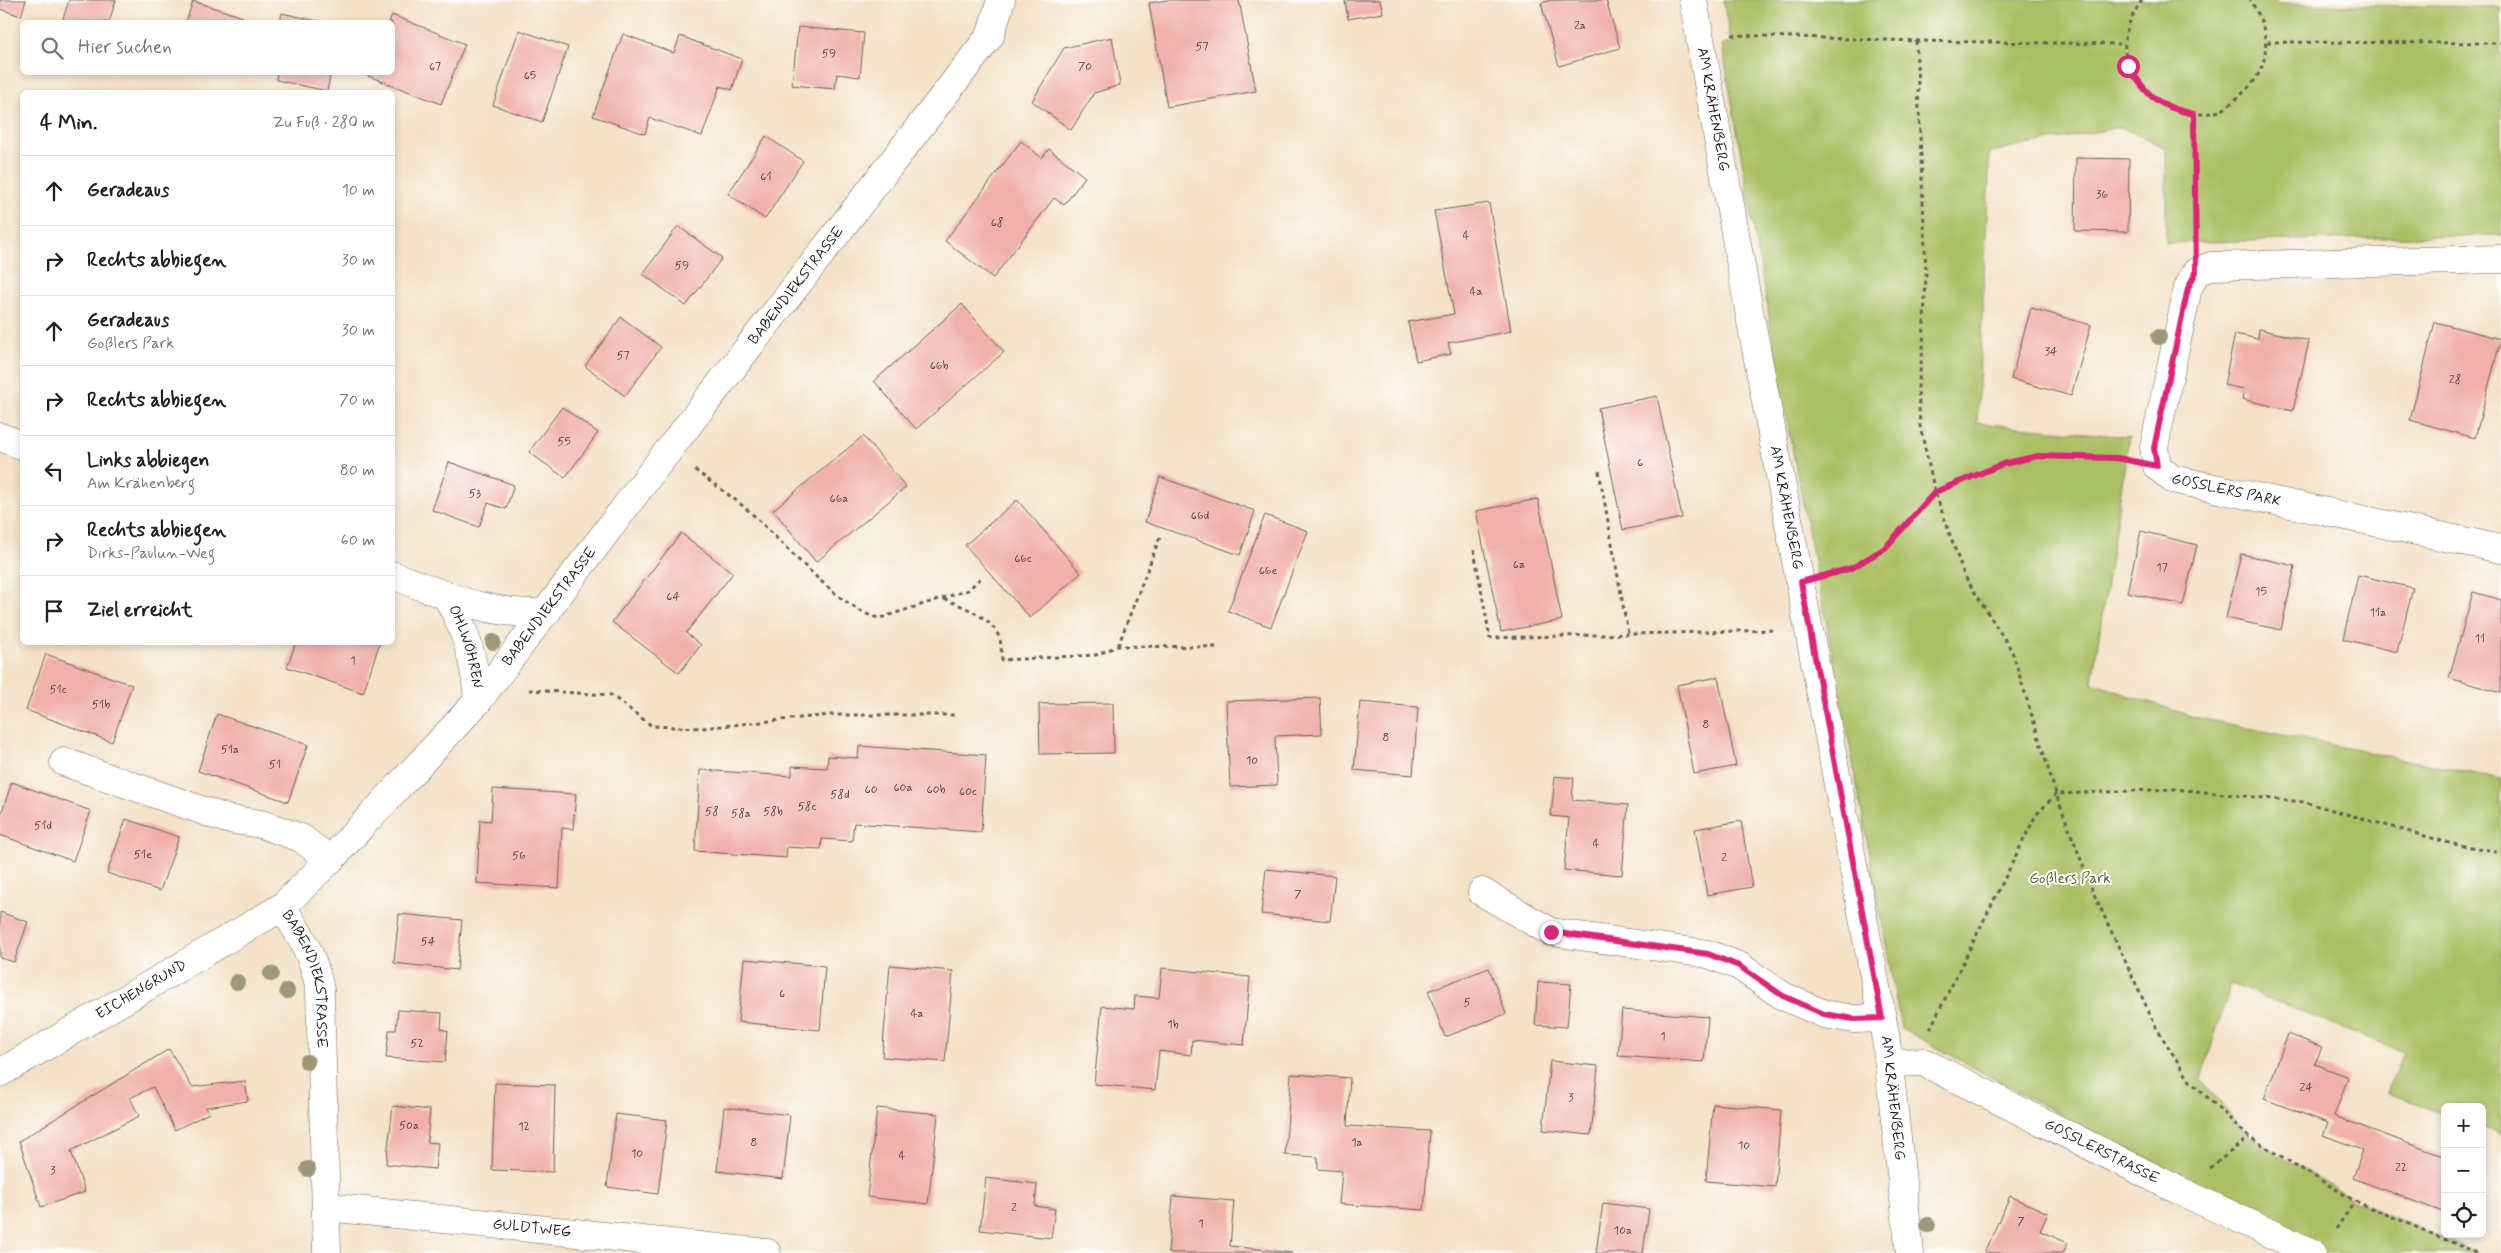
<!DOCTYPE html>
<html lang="de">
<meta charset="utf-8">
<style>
:root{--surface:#fff;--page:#f6f6f6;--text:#202124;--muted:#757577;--line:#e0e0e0}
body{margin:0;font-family:Mynerve,sans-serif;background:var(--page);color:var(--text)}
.controls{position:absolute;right:15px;bottom:15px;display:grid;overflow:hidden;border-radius:8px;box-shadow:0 2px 8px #0003}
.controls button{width:45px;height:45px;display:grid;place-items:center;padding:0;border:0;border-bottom:1px solid var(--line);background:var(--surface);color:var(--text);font:25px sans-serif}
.stop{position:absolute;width:15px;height:15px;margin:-11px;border:4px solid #db2777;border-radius:50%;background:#fff}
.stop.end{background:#db2777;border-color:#fff;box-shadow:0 1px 5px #0008}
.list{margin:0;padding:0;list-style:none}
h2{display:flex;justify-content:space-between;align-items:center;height:65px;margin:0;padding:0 20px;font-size:21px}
h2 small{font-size:16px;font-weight:400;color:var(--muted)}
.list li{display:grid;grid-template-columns:32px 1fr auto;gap:15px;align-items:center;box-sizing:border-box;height:70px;padding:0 20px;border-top:1px solid var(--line)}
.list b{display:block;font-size:19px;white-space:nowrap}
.list p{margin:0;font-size:16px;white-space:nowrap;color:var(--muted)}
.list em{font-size:16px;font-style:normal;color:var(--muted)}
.icon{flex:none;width:28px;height:28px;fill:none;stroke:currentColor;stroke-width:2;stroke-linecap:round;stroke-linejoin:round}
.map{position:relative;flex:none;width:2501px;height:1253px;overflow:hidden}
.search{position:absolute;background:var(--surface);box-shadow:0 2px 8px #0003;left:20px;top:20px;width:375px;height:55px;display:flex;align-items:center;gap:12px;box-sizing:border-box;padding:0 18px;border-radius:8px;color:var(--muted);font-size:19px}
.panel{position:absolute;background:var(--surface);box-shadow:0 2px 8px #0003;left:20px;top:90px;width:375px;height:555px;border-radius:8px}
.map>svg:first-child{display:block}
.green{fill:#aabf63;stroke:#636e40}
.building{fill:#f1b0ac}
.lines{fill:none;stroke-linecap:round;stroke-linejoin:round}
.minor-casing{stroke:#686158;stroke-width:29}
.path{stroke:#686158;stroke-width:3;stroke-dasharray:4 4;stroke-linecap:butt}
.minor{stroke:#fff;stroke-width:28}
.tree{fill:#9d9878}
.route{stroke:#db2777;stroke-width:6}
.labels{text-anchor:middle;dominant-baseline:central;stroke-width:4;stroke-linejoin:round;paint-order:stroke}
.number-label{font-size:12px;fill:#514140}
.street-label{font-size:15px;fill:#1c1c1c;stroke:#fdfcf7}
.park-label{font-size:15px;fill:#555d38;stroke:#fdfcf7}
</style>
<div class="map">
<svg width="2501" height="1253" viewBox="0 0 2501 1253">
<rect width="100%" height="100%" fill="#fdfcf7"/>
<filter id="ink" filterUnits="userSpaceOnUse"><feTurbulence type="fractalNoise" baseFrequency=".02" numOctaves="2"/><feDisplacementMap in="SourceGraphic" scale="10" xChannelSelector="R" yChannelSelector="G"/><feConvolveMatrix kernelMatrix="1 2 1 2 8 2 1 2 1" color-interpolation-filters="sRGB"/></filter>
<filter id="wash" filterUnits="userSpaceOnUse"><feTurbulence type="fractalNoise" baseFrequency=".0096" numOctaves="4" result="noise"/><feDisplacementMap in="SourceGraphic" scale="20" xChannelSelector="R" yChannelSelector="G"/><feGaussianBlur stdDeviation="1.12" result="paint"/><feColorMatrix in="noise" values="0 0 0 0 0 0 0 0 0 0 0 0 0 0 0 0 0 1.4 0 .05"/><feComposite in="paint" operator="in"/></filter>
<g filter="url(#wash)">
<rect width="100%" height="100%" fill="#f4e1c6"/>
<!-- green -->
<path class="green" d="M1723,0H2275L2278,4L2501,7V235L2166,243V148L2121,127L1990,152L1977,423L2129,437L2092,683L2194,717L2501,779V1135L2482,1128V1107H2445V1114L2387,1093L2403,1052L2231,984L2201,1079L2249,1137L2355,1201L2477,1253H2313L1901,1028L1847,730L1788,427L1722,45L1731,43Z"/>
<g id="blocks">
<!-- building -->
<path class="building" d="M0,0H26L21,16L0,9Z
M69,0H116L109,22H62Z
M1167,0H1239L1256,91L1167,107L1149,3Z
M1345,0H1380L1383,13L1348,19Z
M1551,0H1606L1620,48L1559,66L1541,3Z
M193,1L243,17L241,22H186Z
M282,13L322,22H280Z
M392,15L465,44L441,104L368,76L370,72H392V22H389Z
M798,27L864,33L860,77L837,74L835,89L792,85Z
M519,30L568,47L542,122L493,105Z
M623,34L674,53L680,36L742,59L732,90L720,86L702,136L650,118L645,134L593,116Z
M1112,37L1120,85L1094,93L1071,130L1032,101L1064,48Z
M277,72H331L327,91L276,80Z
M766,136L803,161L765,219L728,194Z
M1021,141L1042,158L1049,149L1085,177L1064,205L1054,198L993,278L945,241Z
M2076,158L2129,159L2128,232L2075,231Z
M1489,203L1511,331L1448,343L1451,354L1416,361L1408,322L1454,314L1434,211Z
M678,226L722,258L686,306L643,274Z
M962,304L1004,352L916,429L874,381Z
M2031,308L2091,325L2071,396L2011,379Z
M621,317L661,347L625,396L585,366Z
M2435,322L2501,339L2475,438L2410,420Z
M2259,329L2309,341L2293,411L2242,399L2244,389L2224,385L2235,334L2258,339Z
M1657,396L1682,518L1623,530L1598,408Z
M562,407L598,433L565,478L529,452Z
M863,436L906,487L816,562L773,510Z
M449,462L514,485L506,509L488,503L479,527L432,510Z
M1160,477L1255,511L1240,555L1145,522Z
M1538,499L1562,620L1501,632L1476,511Z
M1017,500L1081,573L1030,618L965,545Z
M1265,515L1308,531L1271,627L1228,611Z
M2141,531L2197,545L2183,605L2127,592Z
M681,533L733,573L686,633L701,645L679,673L612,622Z
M2241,554L2295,566L2281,630L2226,618Z
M2358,575L2413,588L2397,652L2343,639Z
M2473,592L2501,600V693L2449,678Z
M296,642H380L363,693L287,667Z
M46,654L132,685L112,742L26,710Z
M1718,677L1736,766L1694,774L1677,685Z
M1320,698L1322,734L1275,736L1277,785L1230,787L1226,701Z
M1360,702L1418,707L1413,775L1354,770Z
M1113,703L1114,753L1040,754L1039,704Z
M217,714L308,745L288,802L198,771Z
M859,746L986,755L981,832L854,823L852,841L822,839L821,849L787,847L786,858L695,851L700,770L792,776V766L827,768L828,756L858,758Z
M1555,776L1574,778L1572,800L1628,805L1622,875L1564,870L1569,818L1551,816Z
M12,782L91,811L73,861L0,835V817Z
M493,789L576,794L573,829L562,828L559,888L477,883L480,820L491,821Z
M126,819L179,837L160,891L107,873Z
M1741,821L1752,887L1707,895L1695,829Z
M1266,869L1335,876L1330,921L1261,914Z
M0,912L28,922L14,962L0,958Z
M399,914L462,920L457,970L394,963Z
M744,959L825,966L820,1030L738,1022Z
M890,965L953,971L945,1062L882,1057Z
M1162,968L1250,977L1244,1045L1192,1040L1191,1055L1159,1051L1155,1090L1094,1084L1102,1006L1134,1009L1135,996L1159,998Z
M1489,968L1506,1014L1445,1037L1428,991Z
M1538,982L1571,984L1567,1027L1535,1025Z
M398,1010L442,1013L441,1029L448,1031L445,1062L386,1058L389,1030H396Z
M1622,1010L1708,1017L1704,1062L1618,1056Z
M2288,1034L2322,1047L2315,1064L2348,1077L2334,1116L2445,1157V1213L2353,1178L2363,1150L2323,1135L2328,1123L2264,1099Z
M169,1049L192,1087L245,1081L248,1101L206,1107L209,1113L175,1130L153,1087L130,1098L139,1116L71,1151L85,1192L41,1207L19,1141Z
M1550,1061L1598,1066L1591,1135L1543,1130Z
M1291,1074L1350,1078L1347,1126L1430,1131L1424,1210L1339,1204L1342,1171L1318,1169V1157L1285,1155Z
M495,1083L555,1085L553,1172L492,1170Z
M1713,1104L1781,1110L1775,1187L1706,1181Z
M393,1106L430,1110L427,1142L438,1143L435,1169L386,1164Z
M724,1107L790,1115L783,1179L717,1171Z
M877,1108L938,1114L928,1204L867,1197Z
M616,1114L667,1120L658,1194L607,1187Z
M986,1178L1037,1184L1035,1206L1055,1209L1051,1238L980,1230Z
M1173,1196L1234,1201L1230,1246L1292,1253H1168Z
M2010,1196L2048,1213L2040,1231L2068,1243L2063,1253H1984Z
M1603,1203L1649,1209L1643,1253H1596Z"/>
</g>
</g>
<g filter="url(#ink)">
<use href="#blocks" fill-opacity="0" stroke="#686158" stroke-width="1"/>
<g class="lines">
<defs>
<g id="minor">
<path id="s1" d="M1693,0L1752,327L1886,1040L1910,1253"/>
<path id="s2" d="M2501,259L2211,266L2196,272L2188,288L2154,447L2157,466L2172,479L2501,549"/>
<path d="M0,437L22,445"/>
<path d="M392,575C446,595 489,617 547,612"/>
<path id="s3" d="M446,595C466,630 475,661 478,701"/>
<path d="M64,762L227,819L261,824L301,838L330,860"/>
<path d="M1482,892L1551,932L1708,954L1739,966L1783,996L1824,1014L1854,1019L1882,1018"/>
<path id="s4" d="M282,907C302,937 313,955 320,990L327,1253"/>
<path id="s5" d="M1889,1063L1923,1062L2180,1191L2312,1253"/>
<path id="s6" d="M0,1073L282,907L330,860L478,701L654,469L990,36L1001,0"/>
<path id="s7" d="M327,1207L767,1253"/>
</g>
</defs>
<!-- minor casing -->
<use href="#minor" class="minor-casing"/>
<!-- path -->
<path class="path" d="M2142,0C2125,25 2117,49 2135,77C2153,105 2187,121 2220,111C2226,109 2233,101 2238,97C2272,71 2273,34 2250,0
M1732,35L1916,41L1926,272L1923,349L1918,387L1920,426L1935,492L1964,575L2012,651L2056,794L2093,892L2157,1029L2190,1081L2249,1137L2355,1201L2477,1253
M1916,41L2124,44
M2267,42L2501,43
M2194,114L2196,235
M695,470C713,484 733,497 750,512C778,537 844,614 880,618L968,590L983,576
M1599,471L1628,633
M1474,550L1490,638L1775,630
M1833,575L1853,568L1885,548L1935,492L2003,464L2038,456L2121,459
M944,599C964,607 990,616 999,637C1002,644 1001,653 1002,660L1096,655L1118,646L1219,647
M1118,646L1160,537
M529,690L611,695L652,726L702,728L830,715H957
M1930,1029L2036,815L2056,794L2175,789L2304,802L2453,844L2501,852
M2210,1168L2249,1137
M2336,1229L2355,1201"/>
<!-- minor -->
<use href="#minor" class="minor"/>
</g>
<!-- trees -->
<g class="tree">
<circle cx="2159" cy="337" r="8"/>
<circle cx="493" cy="642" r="8"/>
<circle cx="271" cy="974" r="8"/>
<circle cx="237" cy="982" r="8"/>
<circle cx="287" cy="991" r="8"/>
<circle cx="307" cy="1062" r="8"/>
<circle cx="308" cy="1169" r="8"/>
<circle cx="1928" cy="1225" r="8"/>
</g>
</g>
<g class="lines" filter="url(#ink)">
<!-- route -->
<path class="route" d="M1551,932L1708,954L1739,966L1783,996L1824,1014L1854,1019L1882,1018L1801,582L1852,568L1885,548L1935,492L2003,464L2038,456L2117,458L2157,466L2154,448L2188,288L2196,272L2194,114C2157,106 2148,97 2128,66"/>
</g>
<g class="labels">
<!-- number labels -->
<g class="number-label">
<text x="1580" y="26">2a</text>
<text x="1202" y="47">57</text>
<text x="829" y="54">59</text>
<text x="435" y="67">67</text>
<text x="1085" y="67">70</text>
<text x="530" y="76">65</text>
<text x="766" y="177">61</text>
<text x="2102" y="195">36</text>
<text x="997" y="223">68</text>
<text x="1466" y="236">4</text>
<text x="682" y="266">59</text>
<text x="1476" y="292">4a</text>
<text x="2051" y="352">34</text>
<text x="623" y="356">57</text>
<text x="939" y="366">66b</text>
<text x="2455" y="380">28</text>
<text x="564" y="442">55</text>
<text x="1640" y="463">6</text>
<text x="475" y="494">53</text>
<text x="839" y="499">66a</text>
<text x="1200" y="516">66d</text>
<text x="1023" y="559">66c</text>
<text x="1519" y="565">6a</text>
<text x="2162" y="568">17</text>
<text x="1268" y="571">66e</text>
<text x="2261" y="592">15</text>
<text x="673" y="597">64</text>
<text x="2378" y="613">11a</text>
<text x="2480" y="639">11</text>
<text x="353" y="661">1</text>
<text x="58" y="690">51c</text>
<text x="101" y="705">51b</text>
<text x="1706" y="725">8</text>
<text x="1386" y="738">8</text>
<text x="230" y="750">51a</text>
<text x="1252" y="761">10</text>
<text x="275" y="765">51</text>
<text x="903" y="788">60a</text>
<text x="871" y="790">60</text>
<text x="936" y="790">60b</text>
<text x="968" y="792">60c</text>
<text x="840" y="795">58d</text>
<text x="807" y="807">58c</text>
<text x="712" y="812">58</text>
<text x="773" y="812">58b</text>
<text x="741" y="814">58a</text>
<text x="43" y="826">51d</text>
<text x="1596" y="844">4</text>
<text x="143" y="855">51e</text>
<text x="519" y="856">56</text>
<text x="1724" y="858">2</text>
<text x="1298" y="895">7</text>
<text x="428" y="942">54</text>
<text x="782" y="994">6</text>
<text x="1467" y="1003">5</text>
<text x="917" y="1014">4a</text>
<text x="1173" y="1025">1b</text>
<text x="1663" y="1037">1</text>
<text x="417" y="1044">52</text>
<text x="2306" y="1088">24</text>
<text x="1571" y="1098">3</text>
<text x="409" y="1126">50a</text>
<text x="524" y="1127">12</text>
<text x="754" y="1143">8</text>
<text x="1357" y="1143">1a</text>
<text x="1744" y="1146">10</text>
<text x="637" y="1154">10</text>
<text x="902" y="1156">4</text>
<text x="2401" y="1168">22</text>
<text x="53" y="1171">3</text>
<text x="1014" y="1208">2</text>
<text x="2021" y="1222">7</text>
<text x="1201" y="1224">1</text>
<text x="1623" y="1231">10a</text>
</g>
<!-- street labels -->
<g class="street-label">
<text stroke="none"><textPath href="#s1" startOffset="111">AM KRÄHENBERG</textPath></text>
<text stroke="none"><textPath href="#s6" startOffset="1135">BABENDIEKSTRASSE</textPath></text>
<text stroke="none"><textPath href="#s2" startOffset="581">GOSSLERS PARK</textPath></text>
<text stroke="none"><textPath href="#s1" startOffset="516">AM KRÄHENBERG</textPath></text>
<text stroke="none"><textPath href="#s6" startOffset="730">BABENDIEKSTRASSE</textPath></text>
<text stroke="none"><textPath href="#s3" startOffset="56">OHLWÖHREN</textPath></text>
<text stroke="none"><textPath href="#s4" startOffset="78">BABENDIEKSTRASSE</textPath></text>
<text stroke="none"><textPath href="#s6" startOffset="164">EICHENGRUND</textPath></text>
<text stroke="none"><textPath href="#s1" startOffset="1116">AM KRÄHENBERG</textPath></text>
<text stroke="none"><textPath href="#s5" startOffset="234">GOSSLERSTRASSE</textPath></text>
<text stroke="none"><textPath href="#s7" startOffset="206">GULDTWEG</textPath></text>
</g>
<!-- park labels -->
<g class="park-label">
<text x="2070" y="879">Goßlers Park</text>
</g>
</g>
</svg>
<div class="controls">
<button>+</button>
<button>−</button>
<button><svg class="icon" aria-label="locate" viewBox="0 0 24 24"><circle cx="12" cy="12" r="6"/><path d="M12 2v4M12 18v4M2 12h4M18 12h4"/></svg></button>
</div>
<div class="stop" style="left:2128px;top:66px"></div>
<div class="stop end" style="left:1551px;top:932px"></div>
<div class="search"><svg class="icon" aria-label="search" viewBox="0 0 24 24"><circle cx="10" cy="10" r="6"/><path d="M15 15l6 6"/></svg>Hier suchen</div>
<section class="panel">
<h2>4 Min.<small>Zu Fuß · 280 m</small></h2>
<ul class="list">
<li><svg class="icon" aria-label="ahead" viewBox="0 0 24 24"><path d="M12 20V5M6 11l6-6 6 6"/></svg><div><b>Geradeaus</b></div><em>10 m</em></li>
<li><svg class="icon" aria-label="right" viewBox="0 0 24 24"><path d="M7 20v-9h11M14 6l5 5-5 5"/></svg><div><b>Rechts abbiegen</b></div><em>30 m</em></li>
<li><svg class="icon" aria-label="ahead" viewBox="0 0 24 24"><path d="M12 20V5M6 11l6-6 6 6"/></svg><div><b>Geradeaus</b><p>Goßlers Park</p></div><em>30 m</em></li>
<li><svg class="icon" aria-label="right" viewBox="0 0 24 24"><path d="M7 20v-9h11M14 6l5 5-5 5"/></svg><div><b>Rechts abbiegen</b></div><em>70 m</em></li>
<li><svg class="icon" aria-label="left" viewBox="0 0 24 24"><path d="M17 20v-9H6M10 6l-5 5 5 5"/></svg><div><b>Links abbiegen</b><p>Am Krähenberg</p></div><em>80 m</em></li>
<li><svg class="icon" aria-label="right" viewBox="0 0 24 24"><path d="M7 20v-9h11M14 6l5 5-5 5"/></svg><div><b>Rechts abbiegen</b><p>Dirks-Paulun-Weg</p></div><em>60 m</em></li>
<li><svg class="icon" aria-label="arrive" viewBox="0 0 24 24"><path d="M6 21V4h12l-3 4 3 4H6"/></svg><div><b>Ziel erreicht</b></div></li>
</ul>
</section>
</div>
